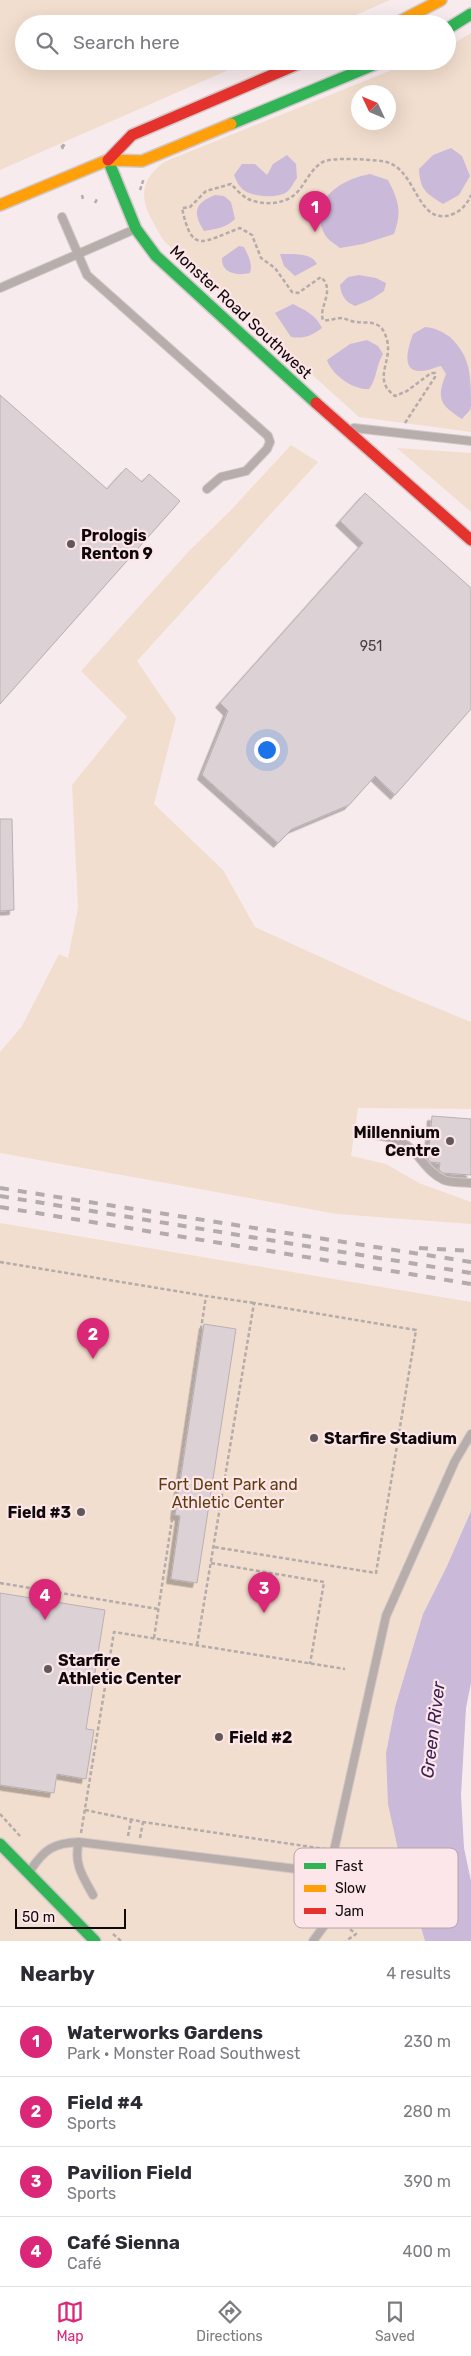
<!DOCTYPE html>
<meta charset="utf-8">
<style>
:root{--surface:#fff;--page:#f2f2f3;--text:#2b2b33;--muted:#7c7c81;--line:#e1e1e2;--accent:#db2777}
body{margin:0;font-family:Rubik,sans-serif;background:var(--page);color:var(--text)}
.compass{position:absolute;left:351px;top:85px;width:45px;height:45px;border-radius:50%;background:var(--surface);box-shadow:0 5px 20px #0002;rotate:314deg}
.scale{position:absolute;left:15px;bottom:12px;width:111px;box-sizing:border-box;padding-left:5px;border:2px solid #10090a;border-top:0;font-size:14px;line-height:18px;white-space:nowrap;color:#10090a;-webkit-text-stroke:4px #fde6e9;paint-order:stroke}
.you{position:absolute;left:266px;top:749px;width:18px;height:18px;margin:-12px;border:4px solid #fff;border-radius:50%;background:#1a73e8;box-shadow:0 0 0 8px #1a73e833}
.badge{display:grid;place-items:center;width:32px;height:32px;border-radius:50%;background:var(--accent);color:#fff;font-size:16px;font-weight:700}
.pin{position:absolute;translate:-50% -41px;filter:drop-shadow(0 1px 2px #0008)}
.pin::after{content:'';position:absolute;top:26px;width:18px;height:15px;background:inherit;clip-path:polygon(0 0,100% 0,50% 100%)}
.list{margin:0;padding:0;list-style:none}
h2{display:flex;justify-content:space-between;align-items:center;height:65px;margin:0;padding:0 20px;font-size:21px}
h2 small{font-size:16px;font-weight:400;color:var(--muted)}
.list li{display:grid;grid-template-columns:32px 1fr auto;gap:15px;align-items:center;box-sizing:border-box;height:70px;padding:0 20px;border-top:1px solid var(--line)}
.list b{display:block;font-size:19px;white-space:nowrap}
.list p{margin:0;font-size:16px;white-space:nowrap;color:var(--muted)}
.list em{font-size:16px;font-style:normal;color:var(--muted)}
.icon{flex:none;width:28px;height:28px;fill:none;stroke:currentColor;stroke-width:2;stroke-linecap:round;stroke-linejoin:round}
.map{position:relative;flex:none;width:471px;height:1941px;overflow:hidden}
.search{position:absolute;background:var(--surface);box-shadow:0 5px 20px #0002;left:15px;right:15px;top:15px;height:55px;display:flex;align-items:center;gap:12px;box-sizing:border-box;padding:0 18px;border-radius:28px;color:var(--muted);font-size:19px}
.sheet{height:345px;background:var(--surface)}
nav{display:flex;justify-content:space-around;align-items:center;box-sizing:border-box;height:70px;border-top:1px solid var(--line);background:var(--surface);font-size:14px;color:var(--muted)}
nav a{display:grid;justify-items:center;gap:2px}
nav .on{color:var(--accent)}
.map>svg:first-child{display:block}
.green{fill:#f2dece;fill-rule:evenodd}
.water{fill:#cab9d9}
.building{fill:#dcd2d6;stroke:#b9b0b3;filter:url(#shadow)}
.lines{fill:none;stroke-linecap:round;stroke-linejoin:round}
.lane-casing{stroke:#d2c8ca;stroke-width:10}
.fast-casing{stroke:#d2c8ca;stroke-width:14}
.slow-casing{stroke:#d2c8ca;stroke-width:14}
.jam-casing{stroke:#d2c8ca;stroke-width:14}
.path{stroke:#b4abab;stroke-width:2.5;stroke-dasharray:4 2.5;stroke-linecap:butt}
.lane{stroke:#b7aeac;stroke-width:8}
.fast{stroke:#30b455;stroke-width:11}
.slow{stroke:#ff9f0a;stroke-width:11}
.jam{stroke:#e5322d;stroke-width:11}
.rail{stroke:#b4abab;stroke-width:4;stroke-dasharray:9 9;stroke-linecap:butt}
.poi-dot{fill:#615859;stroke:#fde6e9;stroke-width:2}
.labels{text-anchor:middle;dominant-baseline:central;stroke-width:4.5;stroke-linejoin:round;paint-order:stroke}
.number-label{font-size:14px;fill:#453d3f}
.street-label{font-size:16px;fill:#10090a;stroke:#fde6e9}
.poi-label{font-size:16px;font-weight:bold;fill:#10090a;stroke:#fde6e9;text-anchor:start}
.park-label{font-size:16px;fill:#5e3d0c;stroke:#fde6e9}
.water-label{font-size:18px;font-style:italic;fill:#3a2055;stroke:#fde6e9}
.key{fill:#fde6e9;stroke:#b6a4a6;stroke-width:1}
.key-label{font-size:14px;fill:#10090a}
</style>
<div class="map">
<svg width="471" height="1941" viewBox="0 0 471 1941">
<defs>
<filter id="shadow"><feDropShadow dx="-4.5" dy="4.5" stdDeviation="0" flood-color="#0004"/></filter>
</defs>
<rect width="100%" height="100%" fill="#f8ebed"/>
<!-- green -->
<path class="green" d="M0,0H390L335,24H24V61H249L0,170Z
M471,33V432L359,417L164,241C146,211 130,188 164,162L414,61H447V47ZM358,92H388V122H358Z
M291,445L318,462L137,661L176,718L154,804L223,870L255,927L393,990L471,1022V1109L358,1108L351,1156L386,1164L419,1183L471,1202V1224L337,1214L0,1153V1052L22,1026L59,954L68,958L78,908L72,785L127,717L81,671L189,551L230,511Z
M397,448L471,453V512Z
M0,1223L471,1302V1511L447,1566L423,1614L395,1707L386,1753L399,1854L425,1941H0Z"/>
<!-- water -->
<path class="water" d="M451,148L462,156L470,176L459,195L443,204C426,193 420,190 419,169L433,155Z
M287,155L296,164L297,178C294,182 291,188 288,191C279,199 255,197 245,191C239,187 237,182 234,175L242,164H255L267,175L273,164Z
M370,174L388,180C399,201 402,212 394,234L363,244L340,248C335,244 328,240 325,235C306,201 341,179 370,174Z
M215,195L224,196L231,202L235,219C226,228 215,229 204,231C192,212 195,203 215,195Z
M239,246L244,247C248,255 253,264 250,273C238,276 221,274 222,258Z
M280,254C292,254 311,252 317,264L295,276L284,266Z
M359,275L376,278L386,283L384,291L372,299L355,306C345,302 341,295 340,285L348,277Z
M293,304C305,310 316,315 322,328C311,336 304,339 291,337L275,313Z
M425,327C436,328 441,331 450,337C471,357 471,376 471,406L470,410L462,419C440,405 436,399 446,374L441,366C435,367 428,371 422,371C399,373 409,345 413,334Z
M367,340L378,346L383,354C376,365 377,379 369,389C353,390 332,375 327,360L350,344Z
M471,1511V1683L466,1708L461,1795L464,1848L471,1881V1941H425L399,1854L388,1804L386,1753L395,1707L423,1614L447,1566Z"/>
<!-- building -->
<path class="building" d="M0,395L107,489L126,468L142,482L149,474L180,501L0,704Z
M365,493L471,588V709L395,795L375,776L349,805L292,829L278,843L202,775L228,711L220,703L363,543L340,521Z
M0,819H12L14,910L0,911Z
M432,1116L471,1119V1175L443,1173L439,1170L440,1163L430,1162L428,1159Z
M204,1324L236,1329L197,1583L171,1579L180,1516L175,1515Z
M0,1593L105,1610L86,1729L94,1730L86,1779L57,1774L54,1793L0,1785Z"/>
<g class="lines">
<defs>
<path id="lane" d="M62,217L87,275L268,436L270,442L267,449L246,471L221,477L207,489
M0,288L133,230
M354,428L471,441
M366,1134C385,1136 403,1138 416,1154C425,1164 431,1174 444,1180C451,1183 463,1182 471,1183
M79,1842C73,1863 83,1877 93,1895
M30,1871C44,1849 54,1843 79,1842L329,1873L340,1883L343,1900L313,1941
M329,1873L386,1616L455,1461L471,1434"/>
<path id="fast" d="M447,29L471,14
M231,124L383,61
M108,160L136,229L156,256L316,403
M0,1844L95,1941"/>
<path id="slow" d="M395,24L441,0
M0,205L108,160L142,161L231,124"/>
<path id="jam" d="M108,160L132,135L305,61
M316,403L471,540"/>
</defs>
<!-- lane casing -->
<use href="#lane" class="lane-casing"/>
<!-- fast casing -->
<use href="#fast" class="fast-casing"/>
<!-- slow casing -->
<use href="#slow" class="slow-casing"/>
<!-- jam casing -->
<use href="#jam" class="jam-casing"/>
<!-- path -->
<path class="path" d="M63,149L61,144L65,146
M140,190L144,178
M82,195L83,199
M95,203L97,199
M405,423L435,377V373H431L407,391L395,396C369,377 398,359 384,332C379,321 367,323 357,322C352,322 347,319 342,318C335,318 329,321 323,320C318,307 336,291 321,277L298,293L292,292L275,268L261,258L252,235L240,228C202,242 192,255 182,208L190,207L206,191L231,184C236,189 242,196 248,199C265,206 288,205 300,189C306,181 312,169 321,163C331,156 369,160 381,161C418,164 415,229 453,214C461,211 468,203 471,195
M0,1262L206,1296
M211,1563L324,1582L310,1664
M0,1583L158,1609
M154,1638L206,1296L254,1303
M197,1645L254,1303L416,1330L376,1573L214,1547
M85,1810L143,1822L325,1849
M0,1814L20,1836
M81,1833L114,1632L345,1669
M128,1836L131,1820
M140,1838L143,1822
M344,1860C351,1869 356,1883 354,1894
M340,1921L356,1934L346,1941
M113,1934L121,1941"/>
<!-- lane -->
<use href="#lane" class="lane"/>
<!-- fast -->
<use href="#fast" class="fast"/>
<!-- slow -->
<use href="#slow" class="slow"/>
<!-- jam -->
<use href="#jam" class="jam"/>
<!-- rail -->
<path class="rail" d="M0,1188L471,1262
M0,1196L471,1273
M0,1207L471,1284
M419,1248L471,1251"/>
</g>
<!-- markers -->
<g class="poi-dot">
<circle cx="71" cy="544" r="5"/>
<circle cx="450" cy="1141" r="5"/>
<circle cx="314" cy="1438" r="5"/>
<circle cx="81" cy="1512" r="5"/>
<circle cx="48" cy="1669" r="5"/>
<circle cx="219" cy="1737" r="5"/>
</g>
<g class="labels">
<!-- number labels -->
<g class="number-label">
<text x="371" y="646">951</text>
</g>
<!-- street labels -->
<g class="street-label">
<text transform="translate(241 312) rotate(43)">Monster Road Southwest</text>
</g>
<!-- poi labels -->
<g class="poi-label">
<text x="81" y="535">Prologis<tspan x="81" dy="18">Renton 9</tspan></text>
<text x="440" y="1132" text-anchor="end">Millennium<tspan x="440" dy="18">Centre</tspan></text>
<text x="324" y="1438">Starfire Stadium</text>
<text x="71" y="1512" text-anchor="end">Field #3</text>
<text x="58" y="1660">Starfire<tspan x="58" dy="18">Athletic Center</tspan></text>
<text x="229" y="1737">Field #2</text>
</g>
<!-- park labels -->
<g class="park-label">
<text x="228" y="1484">Fort Dent Park and<tspan x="228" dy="18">Athletic Center</tspan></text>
</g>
<!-- water labels -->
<g class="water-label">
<text transform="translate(433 1730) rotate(-83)">Green River</text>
</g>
</g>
<!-- legend -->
<rect x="294" y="1848" width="164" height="80" rx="8" class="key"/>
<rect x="304" y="1863" width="22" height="6" fill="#30b455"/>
<rect x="304" y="1885" width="22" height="7" fill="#ff9f0a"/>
<rect x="304" y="1908" width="22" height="6" fill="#e5322d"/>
<g class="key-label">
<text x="335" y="1871">Fast</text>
<text x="335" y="1893">Slow</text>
<text x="335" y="1916">Jam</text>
</g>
</svg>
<svg class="compass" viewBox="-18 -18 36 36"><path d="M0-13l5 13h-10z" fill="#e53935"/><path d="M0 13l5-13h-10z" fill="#7c7c81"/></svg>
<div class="scale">50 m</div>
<div class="you"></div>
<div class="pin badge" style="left:315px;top:232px">1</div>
<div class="pin badge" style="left:93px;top:1359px">2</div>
<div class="pin badge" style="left:264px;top:1613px">3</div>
<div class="pin badge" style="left:45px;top:1620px">4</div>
<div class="search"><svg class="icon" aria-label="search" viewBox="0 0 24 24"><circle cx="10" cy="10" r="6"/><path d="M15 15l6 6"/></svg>Search here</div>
</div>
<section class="sheet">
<h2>Nearby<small>4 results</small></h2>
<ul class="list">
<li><span class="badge">1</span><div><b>Waterworks Gardens</b><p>Park · Monster Road Southwest</p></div><em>230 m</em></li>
<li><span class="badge">2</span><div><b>Field #4</b><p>Sports</p></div><em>280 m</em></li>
<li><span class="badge">3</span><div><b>Pavilion Field</b><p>Sports</p></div><em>390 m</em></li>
<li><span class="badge">4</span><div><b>Café Sienna</b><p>Café</p></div><em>400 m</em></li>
</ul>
</section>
<nav>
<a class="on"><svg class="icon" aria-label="map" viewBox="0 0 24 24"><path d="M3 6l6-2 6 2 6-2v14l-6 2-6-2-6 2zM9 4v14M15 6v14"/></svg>Map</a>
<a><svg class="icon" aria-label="directions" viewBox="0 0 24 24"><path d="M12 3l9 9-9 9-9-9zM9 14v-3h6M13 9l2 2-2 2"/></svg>Directions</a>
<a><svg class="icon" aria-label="saved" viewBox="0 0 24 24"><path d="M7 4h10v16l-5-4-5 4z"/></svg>Saved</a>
</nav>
